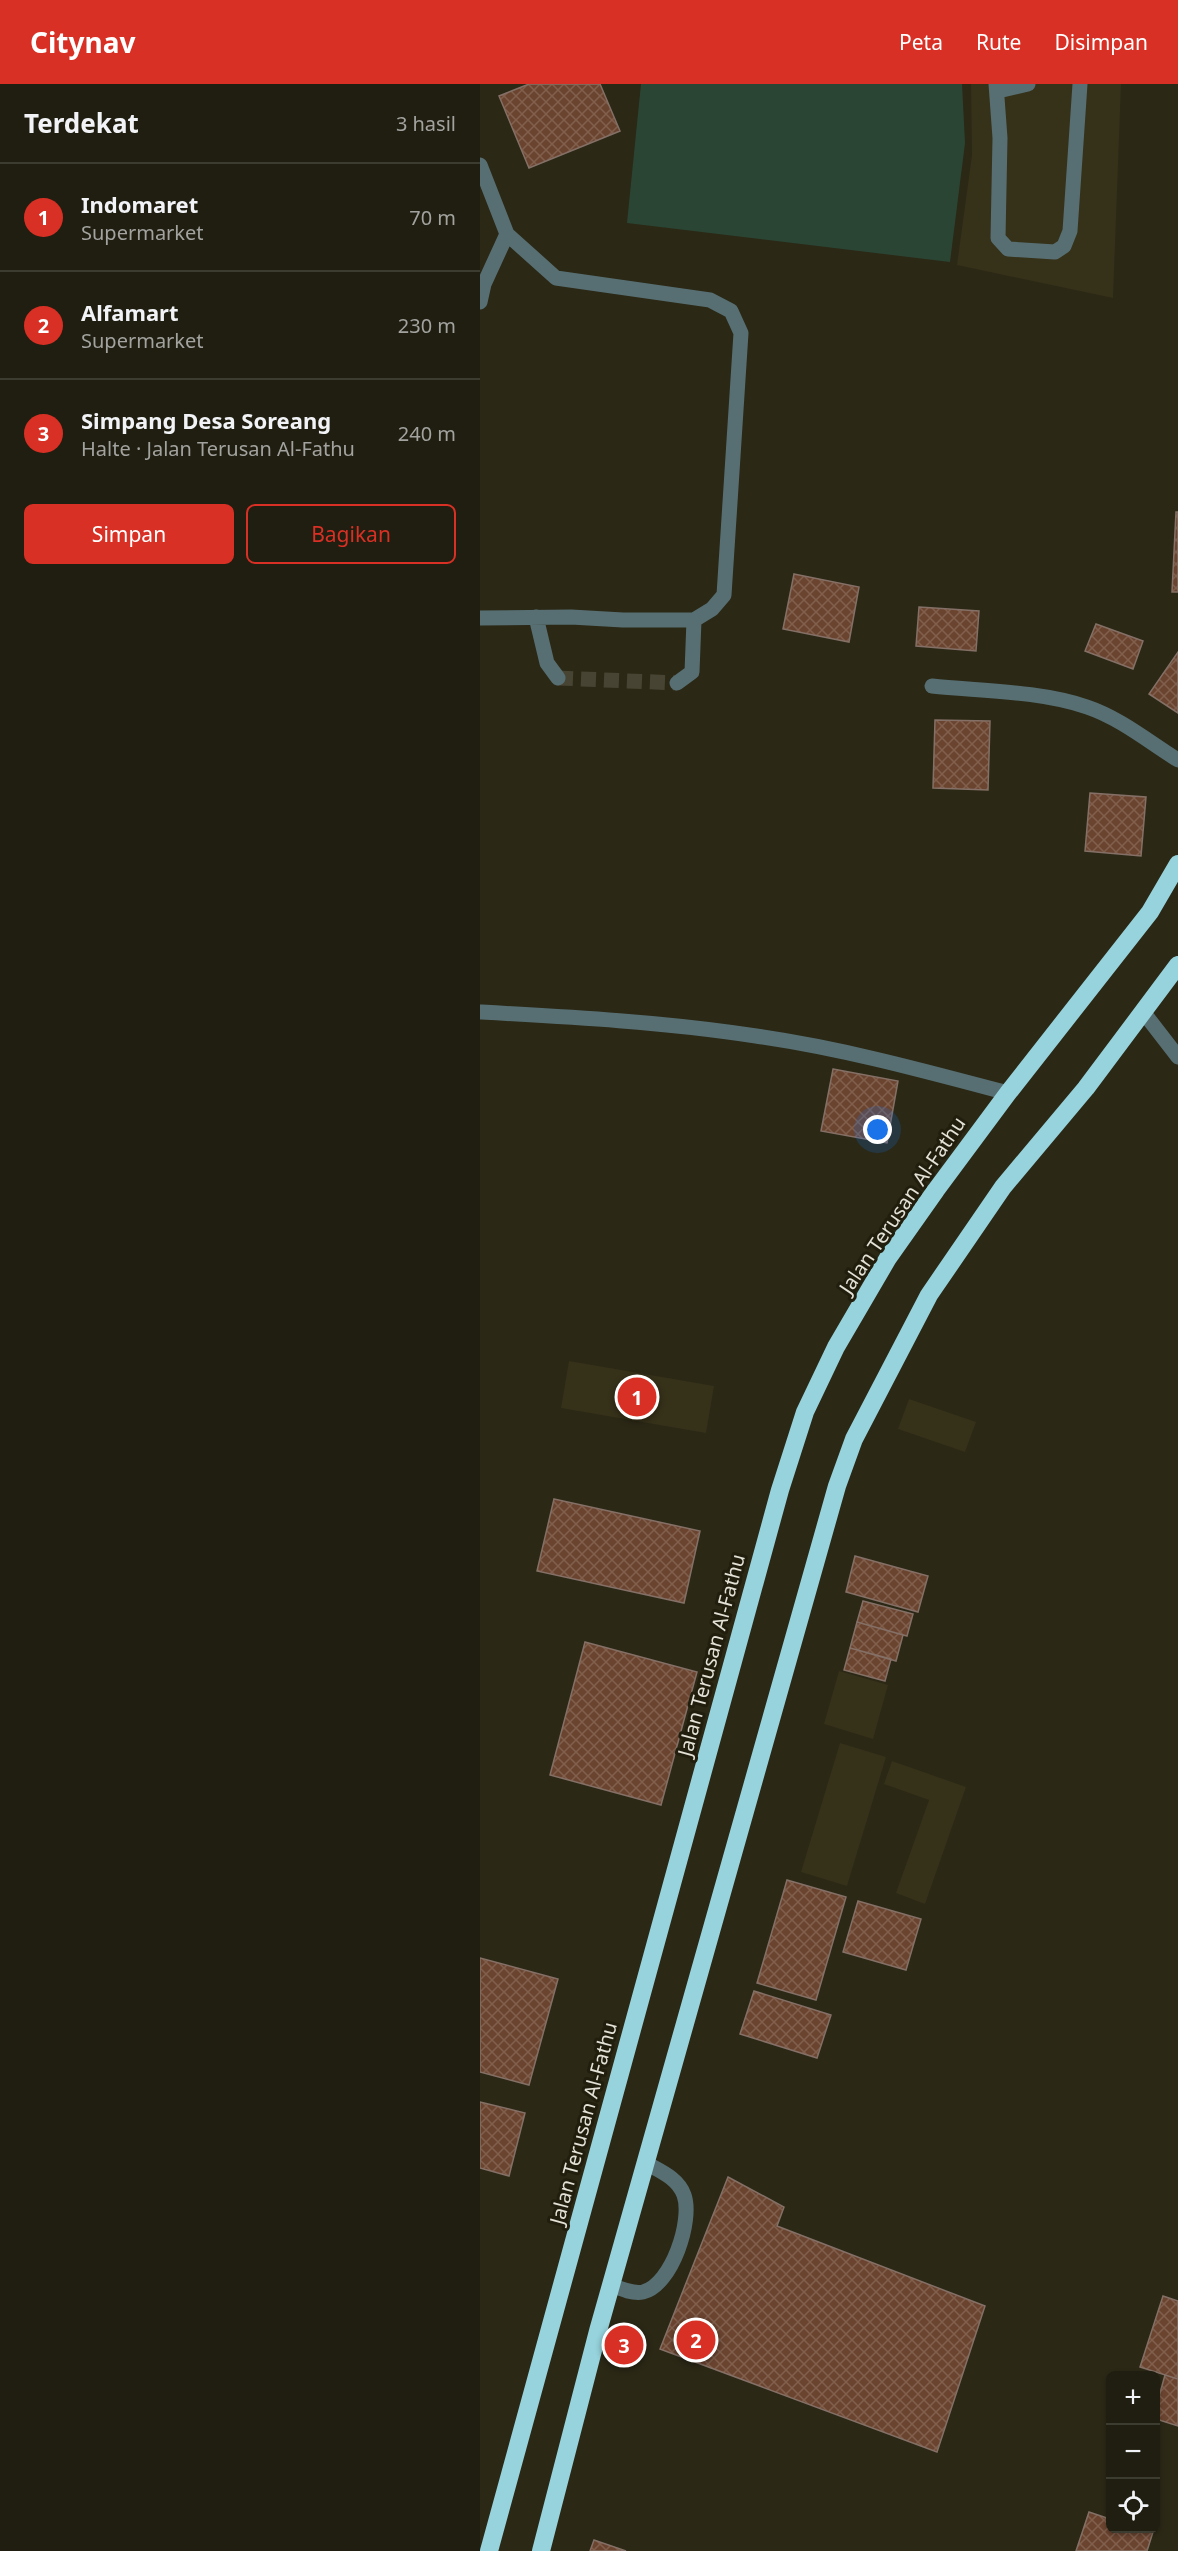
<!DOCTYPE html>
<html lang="id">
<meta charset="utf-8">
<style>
:root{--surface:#201e10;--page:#2d2b1e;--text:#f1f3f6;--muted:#a2a29f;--line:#3d3c30;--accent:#d93025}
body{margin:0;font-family:"Noto Sans",sans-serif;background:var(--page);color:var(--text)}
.controls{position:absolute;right:18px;bottom:18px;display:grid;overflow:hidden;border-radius:9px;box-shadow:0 2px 4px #0004}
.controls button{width:54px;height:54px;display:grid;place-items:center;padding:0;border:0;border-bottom:2px solid var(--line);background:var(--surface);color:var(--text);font:30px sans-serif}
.you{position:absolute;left:398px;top:1046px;width:21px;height:21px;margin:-15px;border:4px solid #fff;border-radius:50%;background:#1a73e8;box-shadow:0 0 0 9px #1a73e833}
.badge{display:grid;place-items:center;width:39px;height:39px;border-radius:50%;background:var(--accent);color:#fff;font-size:20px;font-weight:700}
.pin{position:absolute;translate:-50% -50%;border:3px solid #fff;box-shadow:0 2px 6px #0006}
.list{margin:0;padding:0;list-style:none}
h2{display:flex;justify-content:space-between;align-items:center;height:78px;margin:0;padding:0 24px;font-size:26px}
h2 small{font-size:20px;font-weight:400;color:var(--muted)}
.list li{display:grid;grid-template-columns:39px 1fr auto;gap:18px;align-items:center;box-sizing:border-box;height:108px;padding:0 24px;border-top:2px solid var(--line)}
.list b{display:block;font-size:22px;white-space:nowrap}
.list p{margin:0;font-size:20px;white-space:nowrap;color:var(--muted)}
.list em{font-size:20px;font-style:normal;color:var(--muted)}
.actions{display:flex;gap:12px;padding:18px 24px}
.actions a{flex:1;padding:14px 0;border:2px solid var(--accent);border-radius:9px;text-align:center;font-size:21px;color:var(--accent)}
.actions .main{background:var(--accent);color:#fff}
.icon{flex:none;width:33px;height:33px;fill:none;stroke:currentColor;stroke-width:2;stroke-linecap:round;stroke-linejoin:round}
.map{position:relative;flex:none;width:698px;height:2467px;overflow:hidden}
header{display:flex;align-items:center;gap:36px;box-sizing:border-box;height:84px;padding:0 30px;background:var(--accent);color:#fff}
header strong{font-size:28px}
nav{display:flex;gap:33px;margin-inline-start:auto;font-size:21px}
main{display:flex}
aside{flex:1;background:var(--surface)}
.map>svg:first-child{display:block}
.built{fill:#363119}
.green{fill:#2b4534}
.building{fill:url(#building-cross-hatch);stroke:#847066;stroke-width:1.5}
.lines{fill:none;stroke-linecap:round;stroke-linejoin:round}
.minor-tunnel{stroke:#474433;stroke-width:15;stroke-dasharray:15 8;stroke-linecap:butt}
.minor{stroke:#576f72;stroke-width:15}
.highway{stroke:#96d3dc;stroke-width:18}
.labels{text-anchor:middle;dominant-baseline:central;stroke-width:6;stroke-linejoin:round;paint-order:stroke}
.street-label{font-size:20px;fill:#e4e2d7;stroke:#211e0d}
</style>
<header>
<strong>Citynav</strong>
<nav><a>Peta</a><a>Rute</a><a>Disimpan</a></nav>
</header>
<main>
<aside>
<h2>Terdekat<small>3 hasil</small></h2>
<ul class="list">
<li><span class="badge">1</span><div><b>Indomaret</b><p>Supermarket</p></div><em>70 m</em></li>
<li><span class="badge">2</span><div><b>Alfamart</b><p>Supermarket</p></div><em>230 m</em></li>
<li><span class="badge">3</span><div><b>Simpang Desa Soreang</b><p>Halte · Jalan Terusan Al-Fathu</p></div><em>240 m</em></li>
</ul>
<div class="actions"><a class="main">Simpan</a><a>Bagikan</a></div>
</aside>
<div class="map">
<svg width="698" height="2467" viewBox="0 0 698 2467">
<defs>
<pattern id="building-cross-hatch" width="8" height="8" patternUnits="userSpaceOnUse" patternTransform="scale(1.5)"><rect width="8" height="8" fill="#6b4430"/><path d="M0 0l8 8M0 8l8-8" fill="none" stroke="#805f4d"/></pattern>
</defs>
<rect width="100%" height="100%" fill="#2b2816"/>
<!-- built -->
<path class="built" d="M491,0H641L633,214L477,181L492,71Z
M89,1277L234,1302L226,1349L81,1324Z
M429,1315L496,1338L485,1368L418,1345Z
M359,1587L408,1601L393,1655L344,1640Z
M360,1659L406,1673L367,1802L321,1788Z
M412,1677L486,1703L445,1820L416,1809L449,1716L404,1700Z"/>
<!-- green -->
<path class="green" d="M161,0H482L485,59L470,178L147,139Z"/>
<!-- building -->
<path class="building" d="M49,0H120L140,47L49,84L19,12Z
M696,428H698V508H692Z
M314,490L379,503L369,558L303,545Z
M439,523L499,527L496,567L436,562Z
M616,540L663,557L653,585L605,567Z
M698,568V629L669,610Z
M455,636L510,637L508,706L453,704Z
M610,709L666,713L661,772L605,767Z
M353,985L418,997L407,1059L341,1047Z
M74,1415L220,1447L204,1519L57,1487Z
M375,1472L448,1492L438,1528L366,1508Z
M383,1517L433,1530L427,1552L377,1538Z
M377,1538L423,1551L416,1577L370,1564Z
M105,1558L217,1588L181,1721L70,1691Z
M370,1564L411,1575L405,1597L364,1586Z
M307,1796L366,1813L336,1916L277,1899Z
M378,1817L441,1835L426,1886L363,1868Z
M0,1874L78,1895L49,2001L0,1988Z
M274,1907L351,1931L337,1974L260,1950Z
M0,2018L45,2029L29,2092L0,2084Z
M248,2093L304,2123L297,2142L505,2222L457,2368L180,2265Z
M683,2212L698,2217V2295L660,2283Z
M685,2291L698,2295V2342L676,2335V2323Z
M609,2428L630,2435V2444H662L673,2448L667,2467H596Z
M114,2456L146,2467H110Z"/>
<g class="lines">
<!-- minor-tunnel -->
<path class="minor-tunnel" d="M78,594L197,599"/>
<!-- minor -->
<path class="minor" d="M516,0L520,54L518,154L528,165L575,168L584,162L590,147L600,0
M518,7L548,0
M0,81L27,150L76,194L230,216L251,227L261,249L244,511L232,525L214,536H143L91,533L0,534
M0,218L4,200L27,150
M56,533L67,579L78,594
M197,599L212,588L214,536
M452,602C501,607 561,607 607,623C640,634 669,658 698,676
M0,928C92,933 185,938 276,952C361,964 445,987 528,1009
M664,929L698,973
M131,2201C141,2205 153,2210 163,2208C192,2201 213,2136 204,2111C198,2094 180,2087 166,2079"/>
<!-- highway -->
<path class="highway" d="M9,2467L300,1406L325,1328L356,1263L408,1174L456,1106L528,1009L670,828L698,780
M61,2467L118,2247L357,1402L374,1355L449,1211L523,1103L606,1004L698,881"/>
</g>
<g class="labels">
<!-- street labels -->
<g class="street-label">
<text transform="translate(422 1121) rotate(-56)">Jalan Terusan Al-Fathu</text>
<text transform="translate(231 1571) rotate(-75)">Jalan Terusan Al-Fathu</text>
<text transform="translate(103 2039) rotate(-75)">Jalan Terusan Al-Fathu</text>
</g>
</g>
</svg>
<div class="controls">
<button>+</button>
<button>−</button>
<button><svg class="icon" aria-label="locate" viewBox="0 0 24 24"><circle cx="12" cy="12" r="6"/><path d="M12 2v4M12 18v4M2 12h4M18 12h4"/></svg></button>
</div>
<div class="you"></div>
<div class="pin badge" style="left:157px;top:1313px">1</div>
<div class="pin badge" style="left:216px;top:2256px">2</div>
<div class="pin badge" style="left:144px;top:2261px">3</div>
</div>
</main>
